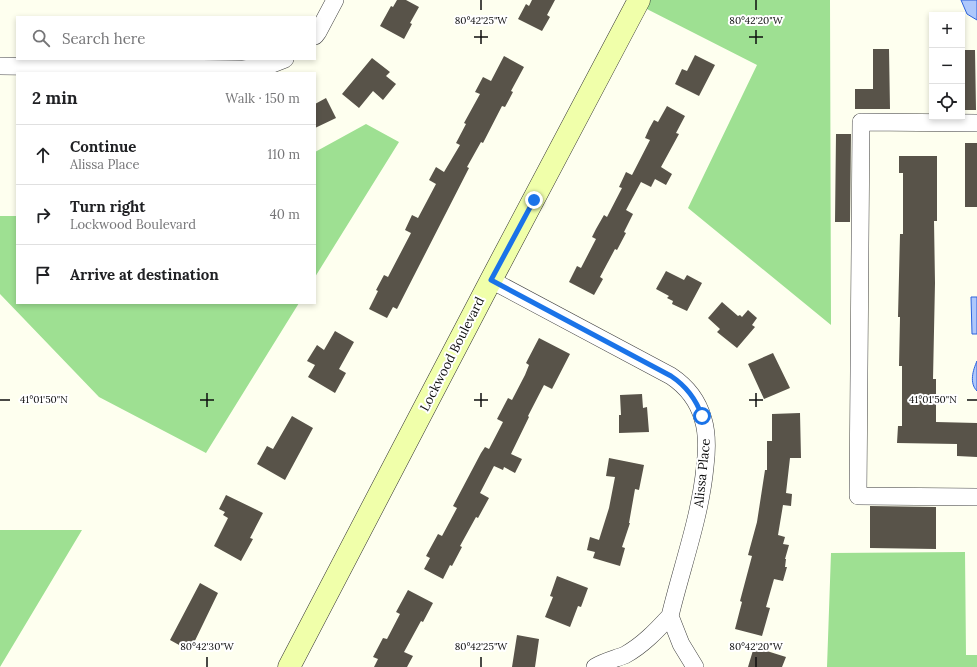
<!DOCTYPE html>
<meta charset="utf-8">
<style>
:root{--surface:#fff;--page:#f6f6f6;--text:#202124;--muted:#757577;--line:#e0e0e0}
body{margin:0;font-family:Lora,serif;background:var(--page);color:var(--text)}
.controls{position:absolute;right:12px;top:12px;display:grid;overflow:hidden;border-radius:0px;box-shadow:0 2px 6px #0003}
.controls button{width:36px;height:36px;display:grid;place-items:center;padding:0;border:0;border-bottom:1px solid var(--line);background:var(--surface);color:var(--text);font:20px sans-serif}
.stop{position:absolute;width:12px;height:12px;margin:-9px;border:3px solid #1a73e8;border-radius:50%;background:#fff}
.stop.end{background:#1a73e8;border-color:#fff;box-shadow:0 1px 4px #0008}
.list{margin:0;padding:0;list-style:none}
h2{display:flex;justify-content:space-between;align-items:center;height:52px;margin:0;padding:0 16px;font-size:17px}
h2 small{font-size:13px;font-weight:400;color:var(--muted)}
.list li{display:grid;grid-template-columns:26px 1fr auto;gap:12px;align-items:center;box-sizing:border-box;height:60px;padding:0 16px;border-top:1px solid var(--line)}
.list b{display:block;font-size:15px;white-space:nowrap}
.list p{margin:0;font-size:13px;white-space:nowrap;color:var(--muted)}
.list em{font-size:13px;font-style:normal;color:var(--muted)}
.icon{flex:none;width:22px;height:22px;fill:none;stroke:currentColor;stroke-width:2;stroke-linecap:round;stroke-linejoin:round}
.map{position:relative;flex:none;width:977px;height:667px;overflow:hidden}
.search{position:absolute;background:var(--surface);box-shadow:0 2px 6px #0003;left:16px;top:16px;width:300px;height:44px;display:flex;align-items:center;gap:10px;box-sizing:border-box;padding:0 14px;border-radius:0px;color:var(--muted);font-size:15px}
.panel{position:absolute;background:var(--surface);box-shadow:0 2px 6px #0003;left:16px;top:72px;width:300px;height:232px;border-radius:0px}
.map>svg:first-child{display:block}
.forest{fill:#9ee092}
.water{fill:#aec8fc;stroke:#2e63db}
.building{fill:#585349}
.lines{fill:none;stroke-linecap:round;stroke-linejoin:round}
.minor-casing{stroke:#414141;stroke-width:18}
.secondary-casing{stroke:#303030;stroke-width:23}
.minor{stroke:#fff;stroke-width:17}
.secondary{stroke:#f0ffaa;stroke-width:22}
.route{stroke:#1a73e8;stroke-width:5}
.ticks{fill:none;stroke:#0e0e0e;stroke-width:1.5}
.labels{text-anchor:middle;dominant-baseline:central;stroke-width:4;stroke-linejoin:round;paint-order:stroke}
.street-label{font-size:13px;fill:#0e0e0e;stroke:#fff}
.ticks-label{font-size:10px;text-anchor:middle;fill:#0e0e0e;stroke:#fff;stroke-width:4;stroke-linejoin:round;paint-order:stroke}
</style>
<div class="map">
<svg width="977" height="667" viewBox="0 0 977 667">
<rect width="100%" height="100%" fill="#feffef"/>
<!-- forest -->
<path class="forest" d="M639,0H830L831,325L688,208L757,65L637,4Z
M366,124L399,142L315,277V152Z
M0,216H17V303H299L206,453L99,397L0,294Z
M0,530H82L0,667Z
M965,552L966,655H977V667H827L831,553Z"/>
<!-- water -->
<path class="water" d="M961,0H977V20L967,14Z
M971,297H977V334H972Z
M977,361V391C969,383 973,370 977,361Z"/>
<!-- building -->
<path class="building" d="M397,0H406L419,7L410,23L412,24L404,39L380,26L391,6L393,7Z
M532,0H555L547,15L550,17L542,31L518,19L526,4L529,6Z
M873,49H889L890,109H855V89H873Z
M962,50H975L976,110H962Z
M695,55L715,65L699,96L675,84L682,69L687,71Z
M504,56L524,67L511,91L513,92L505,107L502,106L483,143L481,142L467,167L469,168L397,309L393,307L387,318L369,309L378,291L376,290L384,275L388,277L411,233L405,230L412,215L418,218L436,184L429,180L436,167L444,172L460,145L456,143L466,124L464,123L480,94L475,92L483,77L491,81Z
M372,58L390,72L386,76L396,84L383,100L373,91L359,108L342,94Z
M326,98L336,118L315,128V104Z
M667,106L685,116L676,133L679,134L661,167L672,174L666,185L655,179L651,187L641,182L626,210L633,214L624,232L626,233L617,250L615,249L600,277L603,279L594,295L569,282L577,266L581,268L596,239L592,237L596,229L604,215L607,217L622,188L619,187L626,172L632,175L650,140L645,138L649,129L654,120L658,122Z
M836,134H851L850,222H835Z
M965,143H977V207H965Z
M899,156H937V221H934L935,283L933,379H936V422L977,423V457L957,456V444L897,443L898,426H902V366H899L900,317H898L900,234H903V173H899Z
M666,271L684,280L687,275L702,283L687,311L672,304L673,301L667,298L669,296L656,289Z
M722,302L738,316L740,315L742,317L748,310L757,318L752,325L755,327L737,348L717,332L720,329L708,318Z
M335,331L354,342L339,369L346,373L335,393L308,377L315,365L307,361L317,345L324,350Z
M539,338L570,354L552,389L544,385L528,416L529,417L511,454L522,459L515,473L504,467L503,470L494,466L480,493L489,498L478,518L476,517L460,546L462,547L452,566L450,565L443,579L424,569L430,558L426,556L438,534L442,536L457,508L453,506L481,453L485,447L489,449L503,422L497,419L508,398L512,400L525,375L529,365L526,363Z
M773,353L790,388L764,399L748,364Z
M642,394L643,408L647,407L649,432L619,433V415H621L620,395Z
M800,413L801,458H790L786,493L792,494L791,506L783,505L778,535L785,537L783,544L789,545L785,559H786L785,567H787L783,581L774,579L766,607L770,608L762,636L735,629L742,602L740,601L752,556L748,555L757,522L765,470H767V441H772V414Z
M292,416L313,428L285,480L257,464L267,446L273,449Z
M609,458L644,465L639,490L635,489L629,523H630L622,547L625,548L620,566L593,558L595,552L587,550L590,537L599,540L609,508L615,477L606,476Z
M226,495L263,513L250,538L253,539L241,561L214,546L228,518L223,515L225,512L219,509Z
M870,506L936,507V549L870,548Z
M557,576L588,588L581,607L578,606L570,627L545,617L553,597L550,596Z
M200,583L218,593L190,651L170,640Z
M408,590L433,603L423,622L421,621L404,652L413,656L407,667H374L378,659L373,657L383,638L387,639L400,614L396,612Z
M517,635L539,639L535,667H512Z
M754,647L786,657L782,667H748Z"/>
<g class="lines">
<defs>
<path id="minor" d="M315,36L318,32L335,0
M0,66L243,69L267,66L285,59
M977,123L861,122L858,496L977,497
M491,280L671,376C686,386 698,401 703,419C708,435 707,451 705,467C700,518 682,566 670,616
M595,667C605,661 615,659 625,655C643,645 656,631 670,616L681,644L695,667"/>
<path id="secondary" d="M289,667L491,280L639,0"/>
</defs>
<!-- minor casing -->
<use href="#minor" class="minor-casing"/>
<!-- secondary casing -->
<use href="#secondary" class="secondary-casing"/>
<!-- minor -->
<use href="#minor" class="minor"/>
<!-- secondary -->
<use href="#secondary" class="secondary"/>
</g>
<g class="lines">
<!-- route -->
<path class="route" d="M534,200L491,280L671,376C686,386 696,399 702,416"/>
</g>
<!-- ticks -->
<path class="ticks" d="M481,0V10M756,0V10M481,30V44M756,30V44M474,37H488M749,37H763M207,393V407M481,393V407M756,393V407M0,400H10M200,400H214M474,400H488M749,400H763M967,400H977M207,657V667M481,657V667M756,657V667"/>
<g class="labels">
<!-- street labels -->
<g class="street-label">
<text transform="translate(452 354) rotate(-63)">Lockwood Boulevard</text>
<text transform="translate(702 473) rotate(-84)">Alissa Place</text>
</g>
</g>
<g class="ticks-label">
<text x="481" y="24">80°42'25"W</text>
<text x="756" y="24">80°42'20"W</text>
<text x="44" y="403">41°01'50"N</text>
<text x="933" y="403">41°01'50"N</text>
<text x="207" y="650">80°42'30"W</text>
<text x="481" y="650">80°42'25"W</text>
<text x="756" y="650">80°42'20"W</text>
</g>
</svg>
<div class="controls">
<button>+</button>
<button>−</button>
<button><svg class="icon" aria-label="locate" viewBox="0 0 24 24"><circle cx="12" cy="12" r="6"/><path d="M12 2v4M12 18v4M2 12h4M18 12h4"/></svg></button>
</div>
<div class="stop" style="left:702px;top:416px"></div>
<div class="stop end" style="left:534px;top:200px"></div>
<div class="search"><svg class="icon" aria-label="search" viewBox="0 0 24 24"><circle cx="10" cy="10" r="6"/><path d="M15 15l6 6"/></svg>Search here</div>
<section class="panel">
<h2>2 min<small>Walk · 150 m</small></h2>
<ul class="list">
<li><svg class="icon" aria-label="ahead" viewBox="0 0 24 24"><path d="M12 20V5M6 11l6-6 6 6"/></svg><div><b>Continue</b><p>Alissa Place</p></div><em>110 m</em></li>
<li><svg class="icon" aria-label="right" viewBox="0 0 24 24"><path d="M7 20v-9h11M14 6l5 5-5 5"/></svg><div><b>Turn right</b><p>Lockwood Boulevard</p></div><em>40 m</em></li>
<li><svg class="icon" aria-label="arrive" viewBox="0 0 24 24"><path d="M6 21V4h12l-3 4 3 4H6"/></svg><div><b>Arrive at destination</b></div></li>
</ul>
</section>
</div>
